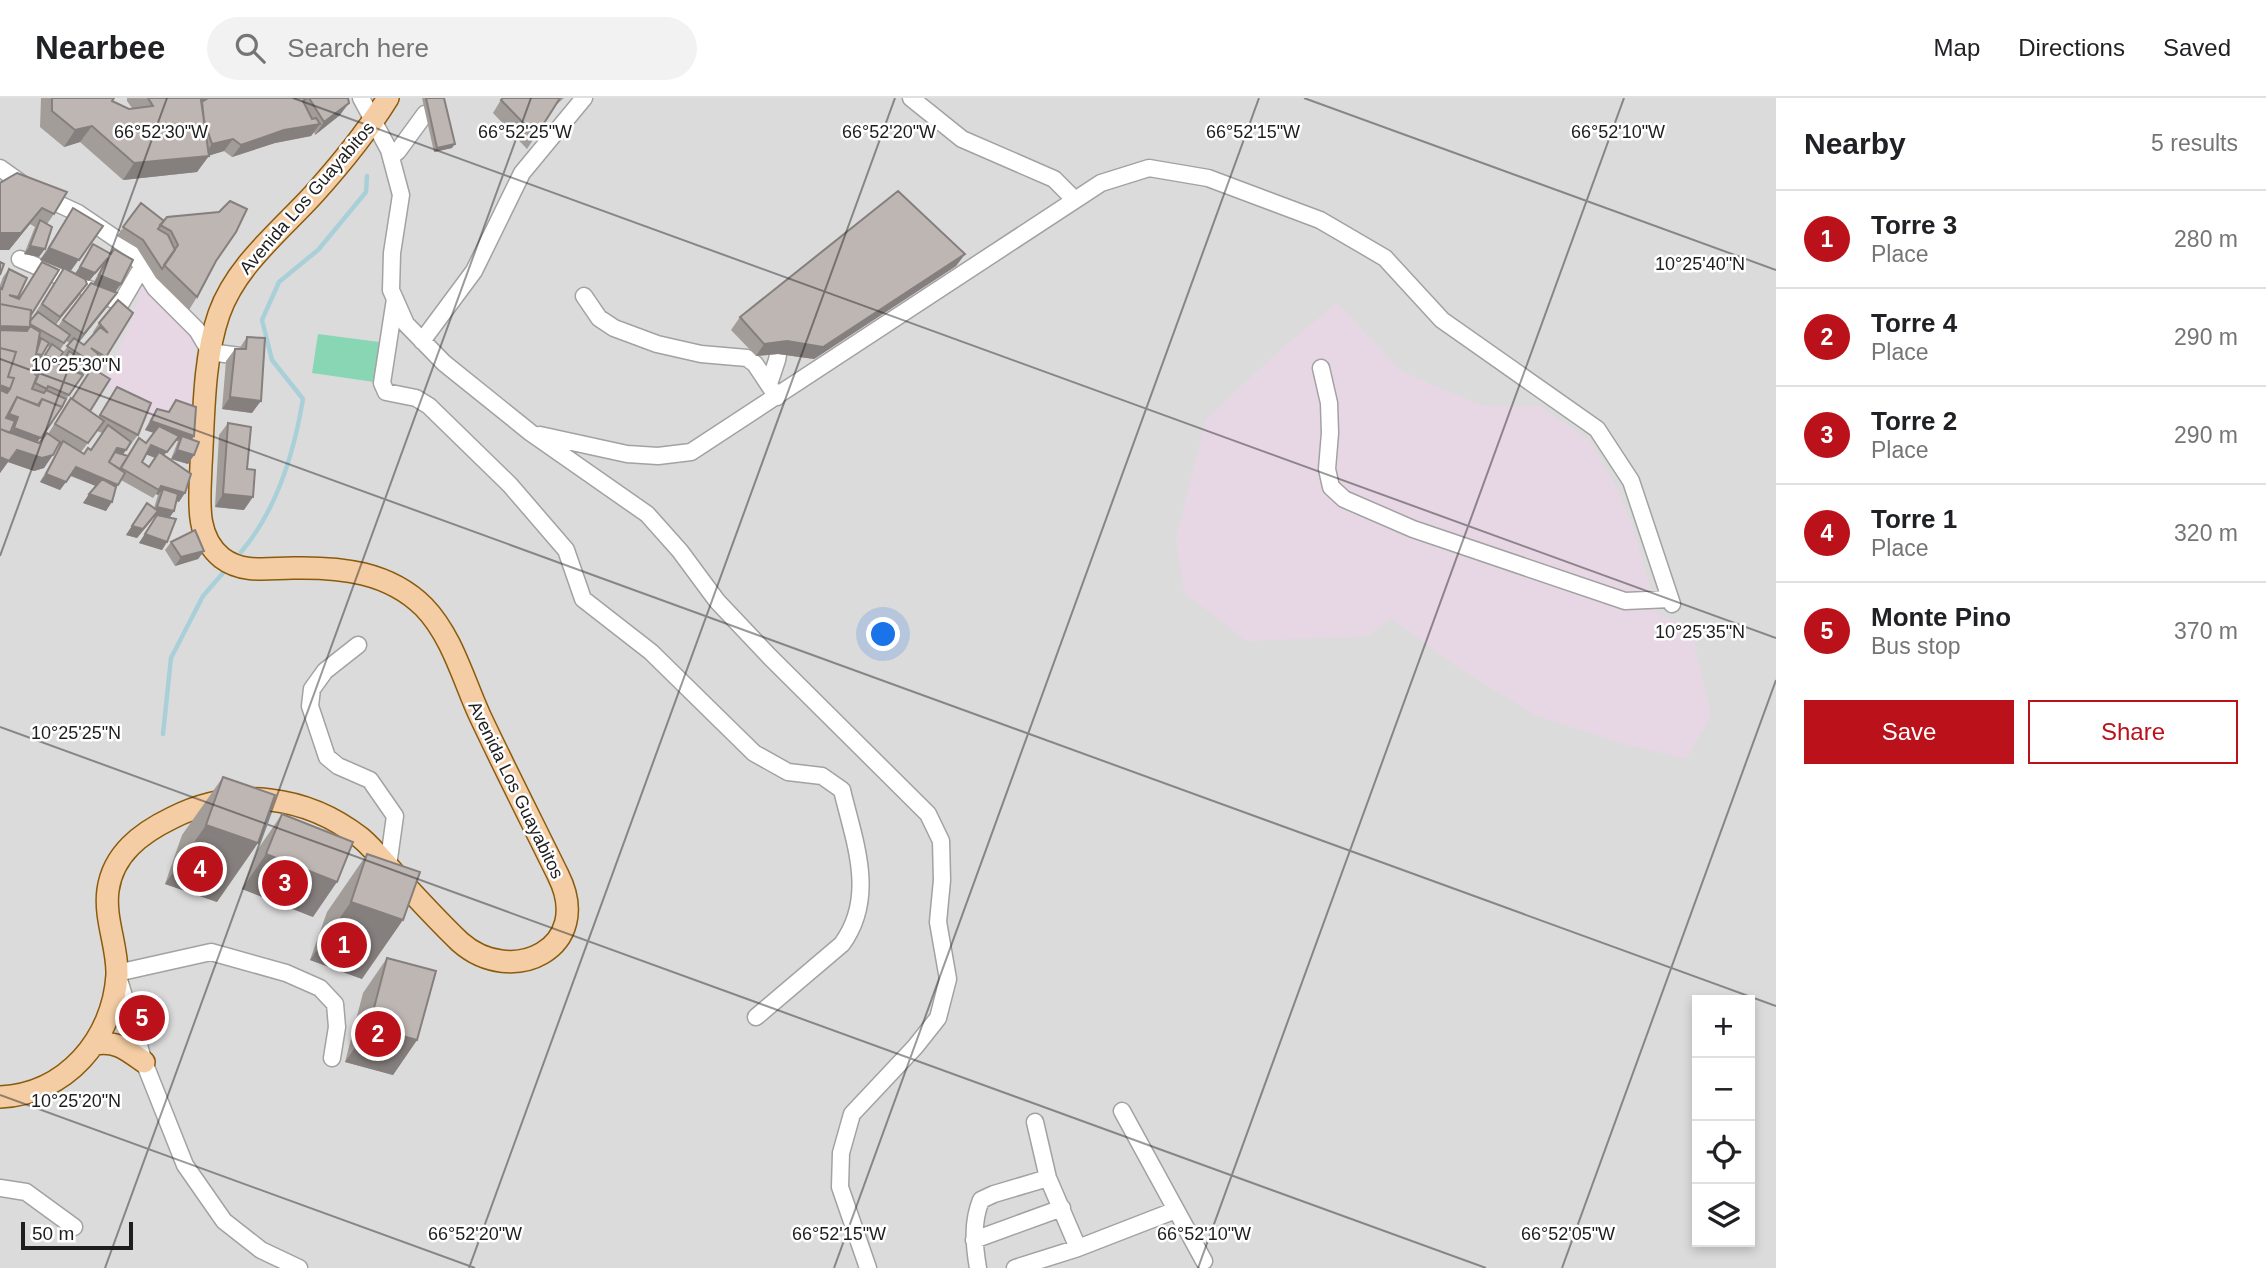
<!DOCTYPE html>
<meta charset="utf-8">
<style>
:root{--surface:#fff;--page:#f2f2f2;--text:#202124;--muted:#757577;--line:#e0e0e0;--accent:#ba111a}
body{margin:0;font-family:Helvetica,sans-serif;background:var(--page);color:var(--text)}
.controls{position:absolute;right:21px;bottom:21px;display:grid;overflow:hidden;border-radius:0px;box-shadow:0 4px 10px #0003}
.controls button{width:63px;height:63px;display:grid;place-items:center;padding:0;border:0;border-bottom:2px solid var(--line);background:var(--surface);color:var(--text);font:35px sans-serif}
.scale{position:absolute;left:21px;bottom:18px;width:112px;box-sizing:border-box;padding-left:7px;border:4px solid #1e1e1e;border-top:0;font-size:19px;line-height:24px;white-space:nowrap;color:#1e1e1e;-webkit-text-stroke:5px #fff;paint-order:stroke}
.you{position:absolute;left:884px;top:537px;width:24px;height:24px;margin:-18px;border:5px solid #fff;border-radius:50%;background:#1a73e8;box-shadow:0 0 0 10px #1a73e833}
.badge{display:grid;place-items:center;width:46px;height:46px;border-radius:50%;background:var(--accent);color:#fff;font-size:23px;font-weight:700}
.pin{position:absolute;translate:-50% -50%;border:4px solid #fff;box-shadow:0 2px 7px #0006}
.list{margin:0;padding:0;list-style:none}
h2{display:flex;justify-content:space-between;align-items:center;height:91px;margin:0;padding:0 28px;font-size:30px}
h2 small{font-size:23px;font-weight:400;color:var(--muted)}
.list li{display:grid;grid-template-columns:46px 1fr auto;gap:21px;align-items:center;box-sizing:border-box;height:98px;padding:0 28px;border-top:2px solid var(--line)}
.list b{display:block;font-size:26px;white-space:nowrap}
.list p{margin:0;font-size:23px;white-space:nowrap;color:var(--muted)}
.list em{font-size:23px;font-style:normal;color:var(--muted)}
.actions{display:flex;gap:14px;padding:21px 28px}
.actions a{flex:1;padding:16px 0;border:2px solid var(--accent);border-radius:0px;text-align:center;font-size:24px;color:var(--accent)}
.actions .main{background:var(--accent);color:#fff}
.icon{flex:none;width:38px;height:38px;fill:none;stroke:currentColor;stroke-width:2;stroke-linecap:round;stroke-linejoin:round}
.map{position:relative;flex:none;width:1776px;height:1170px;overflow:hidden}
header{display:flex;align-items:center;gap:42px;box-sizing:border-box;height:98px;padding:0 35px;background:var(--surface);border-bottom:2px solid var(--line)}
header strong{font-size:33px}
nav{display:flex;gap:38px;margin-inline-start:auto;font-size:24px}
.search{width:490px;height:63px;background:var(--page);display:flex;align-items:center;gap:18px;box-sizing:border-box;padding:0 24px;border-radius:38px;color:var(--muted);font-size:26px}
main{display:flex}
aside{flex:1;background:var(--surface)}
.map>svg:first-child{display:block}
.residential{fill:#dcdbdb;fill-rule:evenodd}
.industrial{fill:#e7d7e4}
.pitch{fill:#89d6b5}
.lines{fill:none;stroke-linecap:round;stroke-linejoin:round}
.stream{stroke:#a9d0d8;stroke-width:4.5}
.minor-casing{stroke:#a2a2a2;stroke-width:19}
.major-casing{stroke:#8b5b0d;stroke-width:24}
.minor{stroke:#fff;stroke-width:16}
.major{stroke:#f4cda4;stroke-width:21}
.wall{fill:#a39d99;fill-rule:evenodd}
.shaded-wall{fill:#857f7d}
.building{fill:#beb6b2;stroke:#857f7d;stroke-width:2}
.ticks{fill:none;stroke:#1e1e1e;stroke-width:2;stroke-opacity:0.45}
.labels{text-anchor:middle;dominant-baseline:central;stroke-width:5;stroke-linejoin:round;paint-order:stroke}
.street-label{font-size:18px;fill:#1e1e1e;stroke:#fff}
.ticks-label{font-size:18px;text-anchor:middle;fill:#1e1e1e;stroke:#fff;stroke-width:5;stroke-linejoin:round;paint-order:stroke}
</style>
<header>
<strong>Nearbee</strong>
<div class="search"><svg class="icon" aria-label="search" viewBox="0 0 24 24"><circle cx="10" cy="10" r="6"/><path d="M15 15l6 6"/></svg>Search here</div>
<nav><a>Map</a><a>Directions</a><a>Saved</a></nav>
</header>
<main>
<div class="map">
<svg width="1776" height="1170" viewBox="0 0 1776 1170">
<rect width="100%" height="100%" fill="#eeeae5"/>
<!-- residential -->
<path class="residential" d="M0,0H1776V1170H0ZM1697,902H1750V1144H1697Z"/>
<!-- industrial -->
<path class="industrial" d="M143,185L154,201L197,232L190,318L163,323L151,320L104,284L131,225Z
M1337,205L1402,274L1481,307L1508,309L1539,308L1590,343L1617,391L1634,432L1657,516L1690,527L1711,618L1686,661L1620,645L1537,618L1463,573L1391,520L1368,538L1246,543L1184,494L1176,441L1206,321L1287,246Z"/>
<!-- pitch -->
<path class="pitch" d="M318,236L387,245L381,285L312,275Z"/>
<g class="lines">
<!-- stream -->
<path class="stream" d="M241,454C277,412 294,355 303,301L272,262L262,222L279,184L318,152L333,134L366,94L367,78
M163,636L171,560L203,498L223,475"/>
<defs>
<path id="minor" d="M361,0L389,52L401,97L392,155L391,192L406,226L444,265L531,335L647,416L680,453L717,503L770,559L928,716L941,743L942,782L938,824L948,881L938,920L915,949L852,1016L841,1055L840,1089L868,1170
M911,0L962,41L1054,81L1075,102
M391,59L398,53L425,16
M0,70L35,95L78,115L131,151L155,190L197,232L210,254L247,259
M20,161L121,205L142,169
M584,198L599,220L614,230L657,246L701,256L747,260L755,266L777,299
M395,201L382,285L386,294L416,300L429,308L510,387L566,452L583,501L651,554L754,655L788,674L822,678L842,692C854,743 877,798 842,846L756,919
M422,243L474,173L522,75L584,0
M1321,270L1329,305L1330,335L1327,371L1331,389L1344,401L1413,431L1625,503L1670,501
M769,286L777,262L782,234
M540,337L627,356L658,358L691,354L1101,85L1149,70L1208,80L1320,122L1385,160L1442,222L1597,331L1631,383L1672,506
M358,547L325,573L312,591L310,608L327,659L338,668L370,682L395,718L388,768
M1122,1013L1204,1163
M0,1090L26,1094L74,1129
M974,1142L1062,1110
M1078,1150L1176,1112
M299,1170L261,1152L224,1123L185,1067L144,964L117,875L211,854L286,875L320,890L335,906L337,929L332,960
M978,1170C974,1147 972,1124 981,1102L994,1096L1048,1080L1035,1024
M1015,1170L1078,1150L1048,1080"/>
<path id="major" d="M95,946C116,942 127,952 144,964
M0,999C66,996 113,941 117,877C118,849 104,821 108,792C113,756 141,735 172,720C235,688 306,697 361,740C373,750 383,763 394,775C415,798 437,822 460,844C512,890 595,850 558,777C532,724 505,671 480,618C463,581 452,538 424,509C389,474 341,469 293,470C269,470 243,476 222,460C194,438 200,400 201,368C204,320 203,262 219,216C236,168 279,134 313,97C340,67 367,34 388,0"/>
</defs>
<!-- minor casing -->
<use href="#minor" class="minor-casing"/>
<!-- major casing -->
<use href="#major" class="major-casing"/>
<!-- minor -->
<use href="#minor" class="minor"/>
<!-- major -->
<use href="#major" class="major"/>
</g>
<!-- wall -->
<path class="wall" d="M41,0H114L112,3L129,11L132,10L127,3V0H348L340,17L315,37L314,34L311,38L275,45L232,59L224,53L209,57L197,74L123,82L80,44L64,49L40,29Z
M422,0H444L452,50L434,54Z
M502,0H564L556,7L527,51L493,15Z
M0,85L54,116L47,126L39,159L24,156L35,129L30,126L9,152H0Z
M141,105L216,163L197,199L189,212L156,180L137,150L117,138Z
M73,110L70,174L75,176L93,146L111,156L121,186L115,194L93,186L102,168L89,183L85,182L87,186L56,226L58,228L91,185L117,195L79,244L84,247L94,236L93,234L99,225L118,202L106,259L100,267L95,265L89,275L84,272L82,276L83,277L37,344L39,345L48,336L71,300L98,319L117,289L138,337L123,356L127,358L139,340L146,345L154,335L145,332L151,320L157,311L168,314L176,302L194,338L192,342L194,357L188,366L171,361L178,343L175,342L164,357L179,404L176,403L174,413L169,420L167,444L162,452L139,445L156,418H155L137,440L126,437L147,405L154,410L158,397L156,396L153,400L121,382L116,389L106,413L83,405L96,388L70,378L60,392L40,384L61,347L59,346L44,370L34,373L8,364L0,375V187L3,179L9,171L17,200L18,201L42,164L30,223L63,172L40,162ZM66,243L70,245L62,256L60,252ZM47,248L50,249L43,259L41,258ZM62,257L65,259L61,267L57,265ZM97,333L102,335L91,352L84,356L81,354ZM146,356L155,360L148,369L142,364Z
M965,156L956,168L814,261L778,256L756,258L731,232L740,219Z
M247,239L252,315L222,311L226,263L235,251H239Z
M228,325L244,412L215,409L219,337Z
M171,444L204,453L198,461L175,468L165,452Z
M223,679L217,804L165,786L182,737Z
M282,716L313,819L242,791L258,751Z
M367,756L362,881L310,862L327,814Z
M387,860L417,942L393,977L345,964L363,895Z"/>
<!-- shaded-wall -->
<path class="shaded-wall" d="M349,5L340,17L315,37L324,24Z
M320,26L311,38L275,45L232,59L241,47L284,32Z
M92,28L80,44L64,49L75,32Z
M233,41L224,53L208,58H209L197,74L123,82L134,65L204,58L212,46Z
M455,46L452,50L434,54L437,50Z
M42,110L30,126L9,152H0V135Z
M103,128L70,174L40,162L49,150Z
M30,148L45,151L39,159L24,156Z
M965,156L956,168L814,261L778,256L756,258L764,246Z
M108,160L89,183L74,177L80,169Z
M99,177L121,186L115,194L93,186Z
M87,186L78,199L51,232L60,219Z
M117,195L108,208L75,249L84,236Z
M0,228L30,229L21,242L0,241Z
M0,287L10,291L0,303Z
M230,299L261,303L252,315L222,311Z
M62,309L32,352L8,338L14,330Z
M9,316L18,319L9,331L0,329Z
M151,323L194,338L188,347L182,338L178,343L175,342L161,362L145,356L151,347L175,342L145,332Z
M117,350L126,352L120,361L111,358Z
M17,352L53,357L44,370L34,373L8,364L0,375V359Z
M177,352L194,357L188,366L171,361Z
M76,369L118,387L112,395L70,377Z
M46,376L66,384L60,392L40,384Z
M161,388L185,395L179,404L161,398L163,391L158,397L156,396Z
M89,396L112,404L106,413L83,405Z
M223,396L253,399L244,412L215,409Z
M157,409L174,413L168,422L155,418L137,440L126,437L132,428L151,417Z
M145,436L167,444L162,452L139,445Z
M204,453L198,461L175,468L181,459Z
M206,727L258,745L217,804L165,786Z
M266,756L337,784L313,819L242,791Z
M351,804L403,822L362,881L310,862Z
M369,929L417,942L393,977L345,964Z"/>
<!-- building -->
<path class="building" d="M52,0H114L112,3L129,11L153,8L148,0H204L201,2L209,58L134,65L92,28L75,32L52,13Z
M208,0H307L303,3L312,21L316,20L320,26L284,32L241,47L233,41L212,46L204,22L202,4Z
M309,0H348L349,5L324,24Z
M426,0H444L455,46L437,50Z
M503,0H560L536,38L501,2Z
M17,75L67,94L54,116L42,110L21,135H0V85Z
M898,93L965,156L823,249L787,243L764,246L740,219Z
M230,103L247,111L236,134L216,163L197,199L164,167L178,147L171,133L160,127L167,119L219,114Z
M141,105L164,123L158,131L168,137L175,152L162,171L143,142L123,129Z
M73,110L103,128L79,162L49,150Z
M40,122L52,129L45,151L30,148Z
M93,146L111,156L114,151L133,162L121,186L99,177L108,160L95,175L80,169Z
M0,164L4,166L0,177Z
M42,164L59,172L31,217V212L0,206V190L2,191L9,171L27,180L18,199L9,197L19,201Z
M64,170L85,181L87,186L60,219L42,206Z
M91,185L117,195L84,236L63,222Z
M118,202L133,215L106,259L91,250L98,256L94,266L67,248L74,240L84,247L100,229L108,235L99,225Z
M0,206L31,212L30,229L0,228Z
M38,214L70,237L64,245L30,226V223Z
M30,228L40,234L33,274L37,278L32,291L44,295L46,292L66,301L62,309L42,301L38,307L17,299L6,320L15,323L10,335L0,331V292L7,295L10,291L14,280L8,279L16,254L0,250V232L27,233Z
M247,239L265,240L261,303L230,299L235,251H246Z
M41,240L49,245L42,257L36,256Z
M52,246L63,254L58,264L45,257Z
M0,250L16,254L8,279L14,280L10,291L0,287Z
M69,253L88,265L82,276L63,267Z
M41,258L83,277L69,297L48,288L47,291L35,285L40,273L36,270Z
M92,270L110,281L90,313L72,301Z
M117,289L151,305L138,337L100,317Z
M17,299L39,308L42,301L62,309L41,340L14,330L18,319L9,316Z
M71,300L104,323L88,345L55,326Z
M176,302L196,309L194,338L151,323L157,311L169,314Z
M228,325L251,329L247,371L255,372L253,399L223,396Z
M108,327L131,344L126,352L117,350L109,364L125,375L118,387L76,369L66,384L46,376L63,343L84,356L88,350L91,352Z
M159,328L179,338L167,354L151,347L142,364L149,369L159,354L191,376L185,395L161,388L159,392L121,370L139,340L146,345Z
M0,331L39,345L47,335L60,344L53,357L42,360L17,352L9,363L0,359Z
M182,338L199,344L194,357L177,352Z
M115,354L128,358L120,371L109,364Z
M102,381L116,389L112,404L89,396Z
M163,391L178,396L174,413L157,409Z
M147,405L158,413L143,431L132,428Z
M157,417L176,421L167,444L145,436Z
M195,432L204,453L181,459L171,444Z
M223,679L275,697L258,745L206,727Z
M282,716L353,744L337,784L266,756Z
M367,756L420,774L403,822L351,804Z
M387,860L436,873L417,942L369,929Z"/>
<!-- ticks -->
<path class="ticks" d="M293,0L1776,540M1304,0L1776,172M0,261L1776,908M0,458L167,0M0,629L1486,1170M0,997L475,1170M105,1170L531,0M469,1170L895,0M834,1170L1259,0M1198,1170L1624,0M1562,1170L1776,582"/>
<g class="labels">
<!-- street labels -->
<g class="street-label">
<text transform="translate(307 100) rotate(-49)">Avenida Los Guayabitos</text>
<text transform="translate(516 692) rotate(64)">Avenida Los Guayabitos</text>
</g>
</g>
<g class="ticks-label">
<text x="161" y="40">66°52'30"W</text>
<text x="525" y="40">66°52'25"W</text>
<text x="889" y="40">66°52'20"W</text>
<text x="1253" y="40">66°52'15"W</text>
<text x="1618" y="40">66°52'10"W</text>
<text x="1700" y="172">10°25'40"N</text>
<text x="76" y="273">10°25'30"N</text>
<text x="1700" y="540">10°25'35"N</text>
<text x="76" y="641">10°25'25"N</text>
<text x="76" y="1009">10°25'20"N</text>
<text x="475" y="1142">66°52'20"W</text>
<text x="839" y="1142">66°52'15"W</text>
<text x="1204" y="1142">66°52'10"W</text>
<text x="1568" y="1142">66°52'05"W</text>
</g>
</svg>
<div class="controls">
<button>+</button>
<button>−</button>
<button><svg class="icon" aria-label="locate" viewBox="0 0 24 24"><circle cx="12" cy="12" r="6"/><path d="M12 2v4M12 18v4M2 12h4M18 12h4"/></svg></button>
<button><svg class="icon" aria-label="layers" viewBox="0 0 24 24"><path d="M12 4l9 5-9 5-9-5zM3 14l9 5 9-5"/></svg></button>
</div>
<div class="scale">50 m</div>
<div class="you"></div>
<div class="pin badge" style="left:344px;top:847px">1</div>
<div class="pin badge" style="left:378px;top:936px">2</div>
<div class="pin badge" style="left:285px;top:785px">3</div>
<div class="pin badge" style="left:200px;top:771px">4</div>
<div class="pin badge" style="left:142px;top:920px">5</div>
</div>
<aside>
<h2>Nearby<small>5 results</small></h2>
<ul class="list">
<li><span class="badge">1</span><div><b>Torre 3</b><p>Place</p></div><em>280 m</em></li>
<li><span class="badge">2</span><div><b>Torre 4</b><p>Place</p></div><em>290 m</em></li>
<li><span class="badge">3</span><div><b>Torre 2</b><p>Place</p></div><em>290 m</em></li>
<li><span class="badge">4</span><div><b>Torre 1</b><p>Place</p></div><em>320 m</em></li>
<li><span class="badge">5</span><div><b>Monte Pino</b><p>Bus stop</p></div><em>370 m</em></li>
</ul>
<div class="actions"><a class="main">Save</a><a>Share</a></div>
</aside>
</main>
